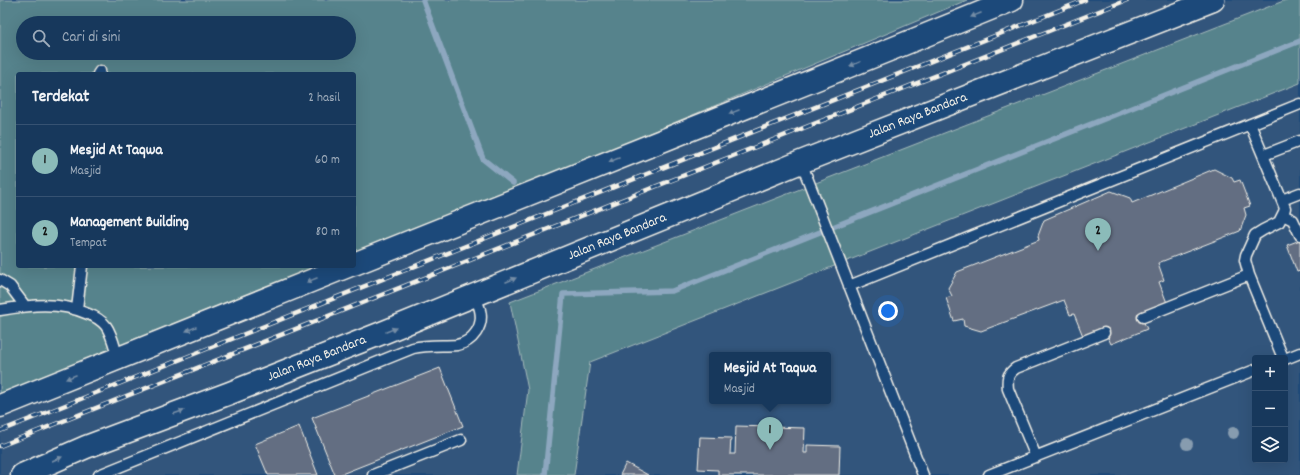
<!DOCTYPE html>
<html lang="id">
<meta charset="utf-8">
<style>
:root{--surface:#17385c;--page:#244365;--text:#f1f3f6;--muted:#9eacbb;--line:#365272;--accent:#8bbbb9}
body{margin:0;font-family:Dekko,sans-serif;background:var(--page);color:var(--text)}
.controls{position:absolute;right:12px;bottom:12px;display:grid;overflow:hidden;border-radius:4px;box-shadow:0 4px 16px #0002}
.controls button{width:36px;height:36px;display:grid;place-items:center;padding:0;border:0;border-bottom:1px solid var(--line);background:var(--surface);color:var(--text);font:20px sans-serif}
.you{position:absolute;left:888px;top:311px;width:14px;height:14px;margin:-10px;border:3px solid #fff;border-radius:50%;background:#1a73e8;box-shadow:0 0 0 6px #1a73e833}
.badge{display:grid;place-items:center;width:26px;height:26px;border-radius:50%;background:var(--accent);color:#111;font-size:13px;font-weight:700}
.pin{position:absolute;translate:-50% -33px;filter:drop-shadow(0 1px 2px #0008)}
.pin::after{content:'';position:absolute;top:21px;width:14px;height:12px;background:inherit;clip-path:polygon(0 0,100% 0,50% 100%)}
.popup{position:absolute;left:709px;top:352px;width:122px;height:52px;box-sizing:border-box;display:grid;place-content:center;border-radius:4px;background:var(--surface);filter:drop-shadow(0 1px 3px #0005);font-size:13px;white-space:nowrap;color:var(--muted)}
.popup b{font-size:15px;color:var(--text)}
.popup::after{content:'';position:absolute;left:50%;top:100%;margin-left:-8px;border:8px solid transparent;border-top-color:var(--surface)}
.list{margin:0;padding:0;list-style:none}
h2{display:flex;justify-content:space-between;align-items:center;height:52px;margin:0;padding:0 16px;font-size:17px}
h2 small{font-size:13px;font-weight:400;color:var(--muted)}
.list li{display:grid;grid-template-columns:26px 1fr auto;gap:12px;align-items:center;box-sizing:border-box;height:72px;padding:0 16px;border-top:1px solid var(--line)}
.list b{display:block;font-size:15px;white-space:nowrap}
.list p{margin:0;font-size:13px;white-space:nowrap;color:var(--muted)}
.list em{font-size:13px;font-style:normal;color:var(--muted)}
.icon{flex:none;width:22px;height:22px;fill:none;stroke:currentColor;stroke-width:2;stroke-linecap:round;stroke-linejoin:round}
.map{position:relative;flex:none;width:1300px;height:475px;overflow:hidden}
.search{position:absolute;background:var(--surface);box-shadow:0 4px 16px #0002;left:16px;top:16px;width:340px;height:44px;display:flex;align-items:center;gap:10px;box-sizing:border-box;padding:0 14px;border-radius:22px;color:var(--muted);font-size:15px}
.panel{position:absolute;background:var(--surface);box-shadow:0 4px 16px #0002;left:16px;top:72px;width:340px;height:196px;border-radius:4px}
.map>svg:first-child{display:block}
.built{fill:#33557c;fill-rule:evenodd}
.green{fill:#56838c;stroke:#a5baba;fill-rule:evenodd}
.lines{fill:none;stroke-linecap:round;stroke-linejoin:round}
.stream{stroke:#8da7bf;stroke-width:5.5}
.building{fill:#636e82;stroke:#f4f1e8}
.service-casing{stroke:#f4f1e8;stroke-width:13}
.tertiary-casing{stroke:#f4f1e8;stroke-width:25}
.service{stroke:#1f4a7a;stroke-width:10}
.tertiary{stroke:#1f4a7a;stroke-width:22}
.rail-casing{stroke:#f4f1e8;stroke-width:4.5}
.rail{stroke:#1f4a7a;stroke-width:3;stroke-dasharray:9;stroke-linecap:butt}
.tree{fill:#879caf}
.oneway{fill:#748da6}
.labels{text-anchor:middle;dominant-baseline:central;stroke-width:4;stroke-linejoin:round;paint-order:stroke}
.street-label{font-size:14px;fill:#f4f1e8;stroke:#1f4a7a}
</style>
<div class="map">
<svg width="1300" height="475" viewBox="0 0 1300 475">
<rect width="100%" height="100%" fill="#1f4a7a"/>
<filter id="ink" filterUnits="userSpaceOnUse"><feTurbulence type="fractalNoise" baseFrequency=".025" numOctaves="2"/><feDisplacementMap in="SourceGraphic" scale="8" xChannelSelector="R" yChannelSelector="G"/><feConvolveMatrix kernelMatrix="1 2 1 2 8 2 1 2 1" color-interpolation-filters="sRGB"/></filter>
<g filter="url(#ink)">
<!-- built -->
<path class="built" d="M0,0H1300V475H0ZM23,23H349V53H23ZM18,74H354V266H18ZM712,355H828V401H712ZM1255,358H1285V460H1255Z"/>
<!-- green -->
<path class="green" d="M0,0H967L354,257V74H18V266H333L0,406ZM23,23H349V53H23Z
M1286,0H1300V83L590,362L574,475H517L528,390L510,302Z"/>
<g class="lines">
<!-- stream -->
<path class="stream" d="M423,0L483,159L513,183
M545,475L563,294L672,291L1300,41"/>
</g>
<!-- building -->
<path class="building" d="M1214,169L1232,178L1234,182L1240,180L1250,206L1244,208L1246,215L1240,231L1158,263L1164,280L1159,282L1167,303L1140,314L1147,329L1111,344L1104,328L1083,336L1074,314L1070,315L1064,300L981,331L964,326L963,319L954,321L946,298L952,296L948,288L957,272L1039,240L1038,236L1044,220L1111,191L1130,198L1132,203Z
M1300,240V271L1297,272L1287,245Z
M440,368L463,426L339,475H335L312,418Z
M299,426L318,475H268L255,444Z
M736,426L805,428L804,453H807V445L840,446L839,475H718V470L698,469L700,437L731,438L730,454H735Z
M626,463L648,475H620Z"/>
<g class="lines">
<defs>
<path id="service" d="M98,74L100,71
M1250,124L1285,208L1284,212L1279,222L1263,230L1255,235L1246,255L1245,260L1249,275L1283,358
M1264,155L1300,141
M801,162L923,475
M1282,200L1300,193
M1283,215L1293,220L1300,235
M0,280L10,286L25,306
M849,286L1300,104
M77,309L82,266
M0,310C30,305 59,301 88,314C94,316 102,321 106,326C112,334 115,349 118,358
M1143,317L1249,275
M1285,359L1300,353
M1036,457L1008,389C1007,379 1007,374 1016,368L1104,333
M99,475L413,348C427,345 442,346 457,345C473,342 484,326 480,310C479,305 476,300 474,295
M373,475L461,440
M989,475L1255,370"/>
<g id="tertiary">
<path d="M354,264L894,48L1012,0"/>
<path d="M0,406L348,266"/>
<path id="s1" d="M22,475L86,447L230,393L382,333L801,162L1213,0"/>
</g>
</defs>
<!-- service casing -->
<use href="#service" class="service-casing"/>
<!-- tertiary casing -->
<use href="#tertiary" class="tertiary-casing"/>
<!-- service -->
<use href="#service" class="service"/>
<!-- tertiary -->
<use href="#tertiary" class="tertiary"/>
<defs>
<path id="rail" d="M0,431L1085,0
M0,446L1127,0"/>
</defs>
<!-- rail casing -->
<use href="#rail" class="rail-casing"/>
<!-- rail -->
<use href="#rail" class="rail"/>
</g>
<!-- trees -->
<g class="tree">
<circle cx="1233" cy="433" r="6"/>
<circle cx="1187" cy="444" r="6"/>
</g>
<!-- one-way arrows -->
<defs><path id="oneway-solid" d="M-6-.8H1V-3.2L6.5 0L1 3.2V.8H-6Z"/></defs>
<g class="oneway">
<use href="#oneway-solid" transform="translate(976 15) rotate(158)"/>
<use href="#oneway-solid" transform="translate(855 64) rotate(158)"/>
<use href="#oneway-solid" transform="translate(734 112) rotate(158)"/>
<use href="#oneway-solid" transform="translate(614 160) rotate(158)"/>
<use href="#oneway-solid" transform="translate(312 280) rotate(158)"/>
<use href="#oneway-solid" transform="translate(511 280) rotate(-22)"/>
<use href="#oneway-solid" transform="translate(191 329) rotate(158)"/>
<use href="#oneway-solid" transform="translate(391 330) rotate(-22)"/>
<use href="#oneway-solid" transform="translate(71 377) rotate(158)"/>
<use href="#oneway-solid" transform="translate(179 412) rotate(-20)"/>
<use href="#oneway-solid" transform="translate(57 459) rotate(-23)"/>
</g>
</g>
<g class="labels">
<!-- street labels -->
<g class="street-label">
<text stroke="none"><textPath href="#s1" startOffset="965">Jalan Raya Bandara</textPath></text>
<text stroke="none"><textPath href="#s1" startOffset="641">Jalan Raya Bandara</textPath></text>
<text stroke="none"><textPath href="#s1" startOffset="317">Jalan Raya Bandara</textPath></text>
</g>
</g>
</svg>
<div class="controls">
<button>+</button>
<button>−</button>
<button><svg class="icon" aria-label="layers" viewBox="0 0 24 24"><path d="M12 4l9 5-9 5-9-5zM3 14l9 5 9-5"/></svg></button>
</div>
<div class="you"></div>
<div class="pin badge" style="left:770px;top:450px">1</div>
<div class="popup"><b>Mesjid At Taqwa</b>Masjid</div>
<div class="pin badge" style="left:1098px;top:251px">2</div>
<div class="search"><svg class="icon" aria-label="search" viewBox="0 0 24 24"><circle cx="10" cy="10" r="6"/><path d="M15 15l6 6"/></svg>Cari di sini</div>
<section class="panel">
<h2>Terdekat<small>2 hasil</small></h2>
<ul class="list">
<li><span class="badge">1</span><div><b>Mesjid At Taqwa</b><p>Masjid</p></div><em>60 m</em></li>
<li><span class="badge">2</span><div><b>Management Building</b><p>Tempat</p></div><em>80 m</em></li>
</ul>
</section>
</div>
